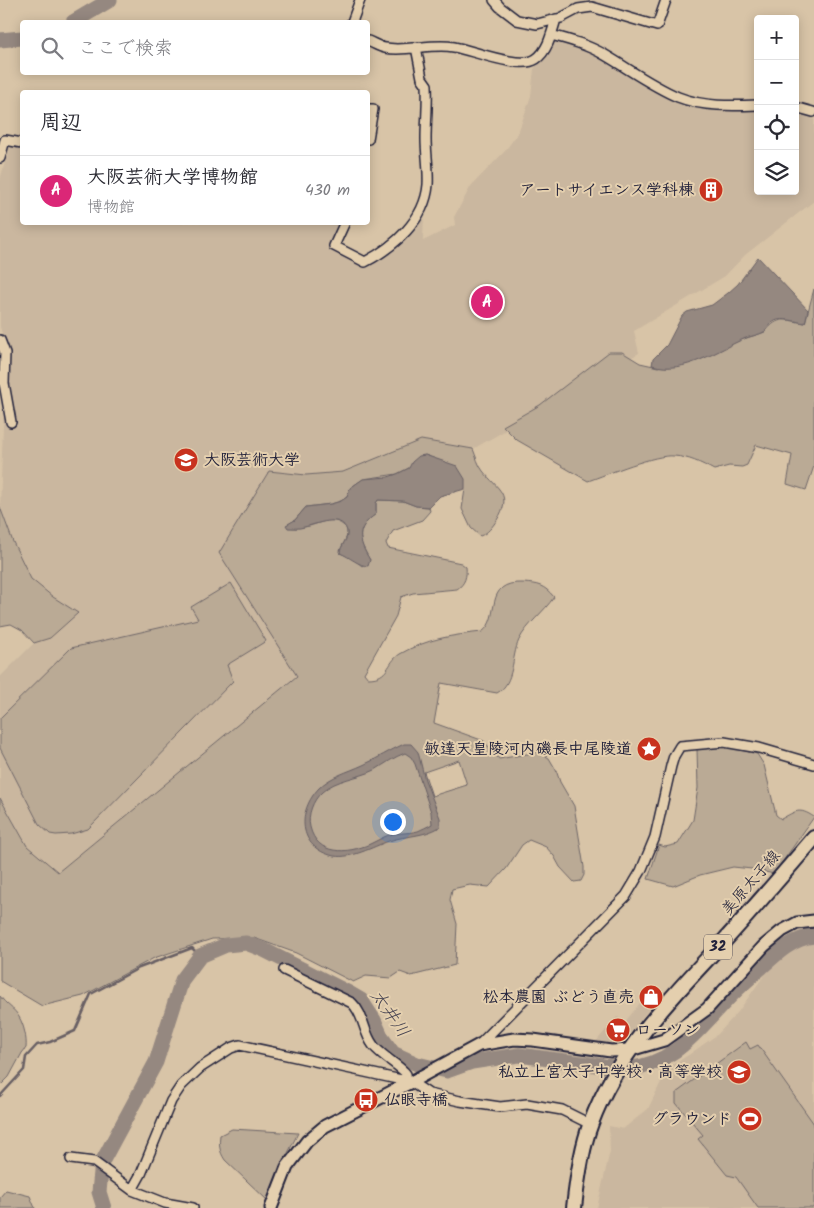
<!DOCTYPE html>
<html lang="ja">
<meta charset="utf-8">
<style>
:root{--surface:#fff;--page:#f2f2f3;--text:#2b2b33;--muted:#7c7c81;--line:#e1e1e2;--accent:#db2777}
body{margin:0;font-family:Kalam,"Klee One",sans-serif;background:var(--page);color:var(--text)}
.controls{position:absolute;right:15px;top:15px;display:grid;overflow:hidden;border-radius:5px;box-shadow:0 2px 12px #0003}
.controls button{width:45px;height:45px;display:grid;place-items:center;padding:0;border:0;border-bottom:1px solid var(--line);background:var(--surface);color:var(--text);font:25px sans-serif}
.you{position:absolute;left:392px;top:821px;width:18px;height:18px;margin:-12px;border:4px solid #fff;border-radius:50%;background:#1a73e8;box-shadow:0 0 0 8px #1a73e833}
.badge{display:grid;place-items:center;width:32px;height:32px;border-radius:50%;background:var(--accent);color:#fff;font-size:16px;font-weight:700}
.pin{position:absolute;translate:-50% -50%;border:2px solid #fff;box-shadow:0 1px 5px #0006}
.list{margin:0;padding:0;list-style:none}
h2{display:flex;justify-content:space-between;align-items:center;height:65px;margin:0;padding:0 20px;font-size:21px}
h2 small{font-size:16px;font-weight:400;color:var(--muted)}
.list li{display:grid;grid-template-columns:32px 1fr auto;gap:15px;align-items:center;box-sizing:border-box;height:70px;padding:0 20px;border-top:1px solid var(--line)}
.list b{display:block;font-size:19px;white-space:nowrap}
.list p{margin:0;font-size:16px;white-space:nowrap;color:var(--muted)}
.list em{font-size:16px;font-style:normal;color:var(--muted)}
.icon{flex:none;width:28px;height:28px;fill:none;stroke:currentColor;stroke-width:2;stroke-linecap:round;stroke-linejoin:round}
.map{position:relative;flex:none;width:814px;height:1208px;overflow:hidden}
.search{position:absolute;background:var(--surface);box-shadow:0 2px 12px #0003;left:20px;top:20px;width:350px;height:55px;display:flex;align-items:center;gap:12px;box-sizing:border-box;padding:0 18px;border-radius:5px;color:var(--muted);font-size:19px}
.panel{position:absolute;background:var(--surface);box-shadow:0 2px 12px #0003;left:20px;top:90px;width:350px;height:135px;border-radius:5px}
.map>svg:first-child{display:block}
.built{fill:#cab79f}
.green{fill:#baaa95;stroke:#6e6668;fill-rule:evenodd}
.water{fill:#958880;stroke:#675f64;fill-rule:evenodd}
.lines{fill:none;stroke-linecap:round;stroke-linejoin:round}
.stream{stroke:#675f64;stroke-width:2.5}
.river{stroke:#958880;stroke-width:15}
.minor-casing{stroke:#22223b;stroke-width:12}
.tertiary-casing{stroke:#22223b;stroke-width:15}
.primary-casing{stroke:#22223b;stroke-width:18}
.minor{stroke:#e4cfae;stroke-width:9}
.tertiary{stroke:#e4cfae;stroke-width:11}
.primary{stroke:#e4cfae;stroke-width:14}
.labels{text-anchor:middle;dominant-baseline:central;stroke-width:4;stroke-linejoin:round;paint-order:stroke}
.shield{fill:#e4cfae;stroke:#5c565e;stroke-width:1}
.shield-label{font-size:15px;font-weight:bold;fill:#22223b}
.poi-label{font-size:16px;font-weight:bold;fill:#22223b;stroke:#e4cfae;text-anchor:end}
.street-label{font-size:16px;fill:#22223b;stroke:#e4cfae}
.water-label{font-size:18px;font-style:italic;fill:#444150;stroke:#e4cfae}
</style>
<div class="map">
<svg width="814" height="1208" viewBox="0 0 814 1208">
<rect width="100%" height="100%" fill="#d8c4a7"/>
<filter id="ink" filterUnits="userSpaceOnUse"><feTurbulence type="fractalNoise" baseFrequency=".02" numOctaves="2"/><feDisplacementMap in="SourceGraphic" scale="10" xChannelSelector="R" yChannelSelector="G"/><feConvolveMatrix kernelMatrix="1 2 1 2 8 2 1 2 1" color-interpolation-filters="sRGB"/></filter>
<g filter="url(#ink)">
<!-- built -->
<path class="built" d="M554,41L579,45L605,57L638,80L668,97L717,111L758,109V191H795V111L814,116V201L745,255L725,276L634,331L639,353L473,449L421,440L343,472L306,475L269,471L305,670L58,872L27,846L0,798V677L34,643L50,638L77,613L53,597L31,579L13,542L0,507L6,346L0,327V180L10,144L22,146V222L340,223L329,247L364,266L393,250L412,229L424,213L423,241L455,225L454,217L471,186L505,151L518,133L531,96L534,69L542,56Z
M814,941V1208H597L610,1151L609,1126L623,1129L648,1109L660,1084L668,1076L660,1069L669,1067L690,1054L718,1034L738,1012L773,963L794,947L803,943Z
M644,998L652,1005L620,1045L594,1044L617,1017L625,1022Z"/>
<!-- green -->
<path class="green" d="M814,289V466L806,490L787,484L792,455L756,445L747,465L742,467L729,466L714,470C701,463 689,457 674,456C655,454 608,474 588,481L517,440L503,426L540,405L609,352H622L640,363L658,367L765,332C779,315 785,320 805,323Z
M421,440L473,449C476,456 478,465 483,471C498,490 513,494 497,520C492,527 488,533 480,536L471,528L462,509L465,489L440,461L425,455L409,468L397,474L363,479L350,488L347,497L341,501L331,504L306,507L295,520L287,525C292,526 297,527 302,527C316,527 329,514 343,525C346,528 346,527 347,532C348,539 340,546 340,553L352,558L362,566L370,560C358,540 355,529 376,514V503L378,500L403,501L416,506L429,507L430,511L422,520L393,531L386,543L388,548L461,563L466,567C467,576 465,584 457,589L413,593L401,597L396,616L364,673L368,678C390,678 386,663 400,654C426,639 453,635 482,632C502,618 482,581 523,583C538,584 544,585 554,597C544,612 527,624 519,640C511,657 515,683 497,693L441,683L434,723L484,741L499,759L538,752L549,758L556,770L560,782L574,806L584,867V875L581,881L574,882L560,867L554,856L546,847L529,840L522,845L506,869L489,887L470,885L452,889L450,900L457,924L455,965L411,976L400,972L391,978L366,976L353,982L296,953L254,938L212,939L154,958L83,996L42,1006L0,981V798L27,846L58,872L297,676L219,553L269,471L306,475L343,472ZM459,760L467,785L432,796L424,772Z
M0,507L13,542L31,579L53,597L78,613L50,638L34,643L22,630L11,624L0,626Z
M231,583L266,641L227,665L233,681L88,829L71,834L56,835L50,834L39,824L0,748V718L71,648L198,619L191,607Z
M726,746L757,754L764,765L776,815L781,819C796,811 799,807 814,817L774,874L752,869L733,867L700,875L673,886L648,879L659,845L665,847L678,844L693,820L698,788L697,749Z
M0,996C5,1004 15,1009 19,1017C24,1025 27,1039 26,1048L22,1053L9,1077L0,1086Z
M746,1042L750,1049L758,1045L814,1124V1207L813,1208H758L736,1177L727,1175L698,1139L703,1135L676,1103V1093Z
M232,1129L298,1133L285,1159L268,1201L225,1160C219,1151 219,1145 220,1135Z
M6,1190L30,1196L35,1208H0V1197Z"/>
<!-- water -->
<path class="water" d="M758,257L808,310L805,323C797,322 782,317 775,321C770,323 768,330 764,332C759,335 751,336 746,338C717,350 685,375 652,365L653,359L667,345L682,316L687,312L712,305L728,293L738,284Z
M425,455L457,466L465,479V489L440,496L429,507L416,506L403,501L378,500L376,503V514C355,529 358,540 370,560L368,566C359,566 350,557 340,553C340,546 349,539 347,531C342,512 315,525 304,527C299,529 293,528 288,528L286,525L295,520L306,507L331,504L341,501L347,497L350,488L363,479L388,477L397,474L409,468L412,462L419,456Z
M404,744H411L418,752L425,780L440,818V827C423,837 407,835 389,841C372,847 352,859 334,856C297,848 297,811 319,788C331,776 348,772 363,765C377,759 390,750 404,744ZM405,753L411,757L415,764L431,812L432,824C427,827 422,829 418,831C407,834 394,832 384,837C379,839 375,842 370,844C347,854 317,856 310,827C307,815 313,800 322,792C336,779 359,778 375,770C385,764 394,757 405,753Z"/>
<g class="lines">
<!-- stream -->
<path class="stream" d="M0,1096L24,1070L26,1057L37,1045L50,1042L75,1031L91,994L139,968L192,948L200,956"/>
<!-- river -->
<path class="river" d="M73,22L110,0
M0,40L22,38
M104,1208L99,1192L102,1162L156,1062L182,980L200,956L226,945L246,943L264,950L349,993L361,1000L374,1020L382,1038L393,1053L417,1064L447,1071L472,1062L519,1055L627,1069C675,1063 694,1034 726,1001C737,989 750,978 762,967C777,953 793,938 814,936"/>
<defs>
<path id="minor" d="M494,0L500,7L517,20L537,24L561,18L578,9L592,7L657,26L666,0
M352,22L360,0
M551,35C570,40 588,45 605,55C629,69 652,86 678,97C703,107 732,106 758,105
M368,41C373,43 379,47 385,48C406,52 431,43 454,47C472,50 520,70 536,59C548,51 552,32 556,19
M795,107L813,112
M368,109H373L368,139
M0,158L5,140L22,143
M345,222L334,246L365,262C394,247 425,220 428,185C429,170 426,154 426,139C426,121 428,103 427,85L422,78L416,47
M0,340L5,353L4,383L11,422
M284,970L352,1003C364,1014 363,1032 373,1045C379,1054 404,1069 406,1074C407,1076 406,1079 407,1082
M479,1045L626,896L641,871L655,837L671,766L674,756L680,746L724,742L759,748L814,764
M71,1159L94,1162L132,1190L165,1203L193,1208
M132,1190L141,1174L171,1101L181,1086L200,1068L231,1048L240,1045L411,1082L429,1094L460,1101L500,1107L527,1104L562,1110L590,1124"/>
<path id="tertiary" d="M271,1208L287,1167L307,1141L325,1126L411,1082L479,1045L514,1039L533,1040L611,1051L630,1050L664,1040L707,1009L764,946L782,931L797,923L814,921"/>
<path id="primary" d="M574,1208C577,1180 581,1149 591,1123C618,1050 673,996 724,941C755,907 784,873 814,838"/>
</defs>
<!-- minor casing -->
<use href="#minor" class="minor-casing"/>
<!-- tertiary casing -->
<use href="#tertiary" class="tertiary-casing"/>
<!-- primary casing -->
<use href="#primary" class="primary-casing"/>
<!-- minor -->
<use href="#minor" class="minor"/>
<!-- tertiary -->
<use href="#tertiary" class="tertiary"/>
<!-- primary -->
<use href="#primary" class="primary"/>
</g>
</g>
<!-- icons -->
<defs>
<symbol id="building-disc" viewBox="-11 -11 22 22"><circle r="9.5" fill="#c8321e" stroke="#e4cfae"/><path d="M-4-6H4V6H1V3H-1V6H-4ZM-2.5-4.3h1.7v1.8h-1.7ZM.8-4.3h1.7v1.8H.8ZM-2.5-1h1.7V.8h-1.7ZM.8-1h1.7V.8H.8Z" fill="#fff"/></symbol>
<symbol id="university-disc" viewBox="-11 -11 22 22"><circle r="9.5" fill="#c8321e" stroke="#e4cfae"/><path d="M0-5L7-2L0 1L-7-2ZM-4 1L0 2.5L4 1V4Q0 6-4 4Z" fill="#fff"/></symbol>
<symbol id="sight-disc" viewBox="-11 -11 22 22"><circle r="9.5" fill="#c8321e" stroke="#e4cfae"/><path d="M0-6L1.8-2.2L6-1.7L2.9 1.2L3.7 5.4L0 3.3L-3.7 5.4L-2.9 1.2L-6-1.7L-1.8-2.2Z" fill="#fff"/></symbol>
<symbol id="shop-disc" viewBox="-11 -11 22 22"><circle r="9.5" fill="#c8321e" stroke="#e4cfae"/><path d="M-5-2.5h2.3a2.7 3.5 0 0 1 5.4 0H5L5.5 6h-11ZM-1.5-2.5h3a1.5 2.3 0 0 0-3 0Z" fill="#fff"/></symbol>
<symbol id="supermarket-disc" viewBox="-11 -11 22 22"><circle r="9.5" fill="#c8321e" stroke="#e4cfae"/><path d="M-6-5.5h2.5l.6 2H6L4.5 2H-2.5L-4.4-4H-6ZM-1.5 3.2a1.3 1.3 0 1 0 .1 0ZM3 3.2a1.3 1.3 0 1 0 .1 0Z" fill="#fff"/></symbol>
<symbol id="school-disc" viewBox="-11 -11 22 22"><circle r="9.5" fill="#c8321e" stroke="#e4cfae"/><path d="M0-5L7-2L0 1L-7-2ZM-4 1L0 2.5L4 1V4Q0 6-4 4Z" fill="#fff"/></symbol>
<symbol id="bus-disc" viewBox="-11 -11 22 22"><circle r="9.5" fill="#c8321e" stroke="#e4cfae"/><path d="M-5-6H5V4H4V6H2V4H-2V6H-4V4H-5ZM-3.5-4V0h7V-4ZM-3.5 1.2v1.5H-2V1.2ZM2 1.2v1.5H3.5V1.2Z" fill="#fff"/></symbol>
<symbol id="stadium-disc" viewBox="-11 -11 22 22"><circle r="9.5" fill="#c8321e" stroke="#e4cfae"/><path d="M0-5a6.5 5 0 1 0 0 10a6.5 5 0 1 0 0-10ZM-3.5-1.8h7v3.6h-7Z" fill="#fff"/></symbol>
</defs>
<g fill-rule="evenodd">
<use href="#building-disc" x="697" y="176" width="28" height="28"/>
<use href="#university-disc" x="172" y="446" width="28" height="28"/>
<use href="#sight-disc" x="635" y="735" width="28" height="28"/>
<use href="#shop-disc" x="637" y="983" width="28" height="28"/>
<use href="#supermarket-disc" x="604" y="1016" width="28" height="28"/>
<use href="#school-disc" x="725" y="1058" width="28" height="28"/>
<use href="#bus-disc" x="352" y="1086" width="28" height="28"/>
<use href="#stadium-disc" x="736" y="1105" width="28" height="28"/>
</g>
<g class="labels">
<!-- shield labels -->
<rect class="shield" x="704" y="934.5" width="28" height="25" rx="4"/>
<g class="shield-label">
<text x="718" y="947">32</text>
</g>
<!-- poi labels -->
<g class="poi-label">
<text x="694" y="190">アートサイエンス学科棟</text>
<text x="204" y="460" text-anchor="start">大阪芸術大学</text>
<text x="632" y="749">敏達天皇陵河内磯長中尾陵道</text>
<text x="634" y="997">松本農園 ぶどう直売</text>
<text x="636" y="1030" text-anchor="start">ローソン</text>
<text x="722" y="1072">私立上宮太子中学校・高等学校</text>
<text x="384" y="1100" text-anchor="start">仏眼寺橋</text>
<text x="732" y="1119">グラウンド</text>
</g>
<!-- street labels -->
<g class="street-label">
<text transform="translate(751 883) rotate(-49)">美原太子線</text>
</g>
<!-- water labels -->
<g class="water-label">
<text transform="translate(389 1014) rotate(55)">太井川</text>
</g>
</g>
</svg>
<div class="controls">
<button>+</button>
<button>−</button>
<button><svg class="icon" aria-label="locate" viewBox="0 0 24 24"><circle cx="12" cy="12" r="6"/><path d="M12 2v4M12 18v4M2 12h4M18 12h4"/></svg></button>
<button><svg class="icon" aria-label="layers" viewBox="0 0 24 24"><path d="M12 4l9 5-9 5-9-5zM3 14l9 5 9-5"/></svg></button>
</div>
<div class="you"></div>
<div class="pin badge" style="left:487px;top:302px">A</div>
<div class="search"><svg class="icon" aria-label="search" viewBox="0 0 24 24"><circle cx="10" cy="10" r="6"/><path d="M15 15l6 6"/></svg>ここで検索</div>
<section class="panel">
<h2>周辺<small></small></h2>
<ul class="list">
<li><span class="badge">A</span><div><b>大阪芸術大学博物館</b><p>博物館</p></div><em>430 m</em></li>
</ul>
</section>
</div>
